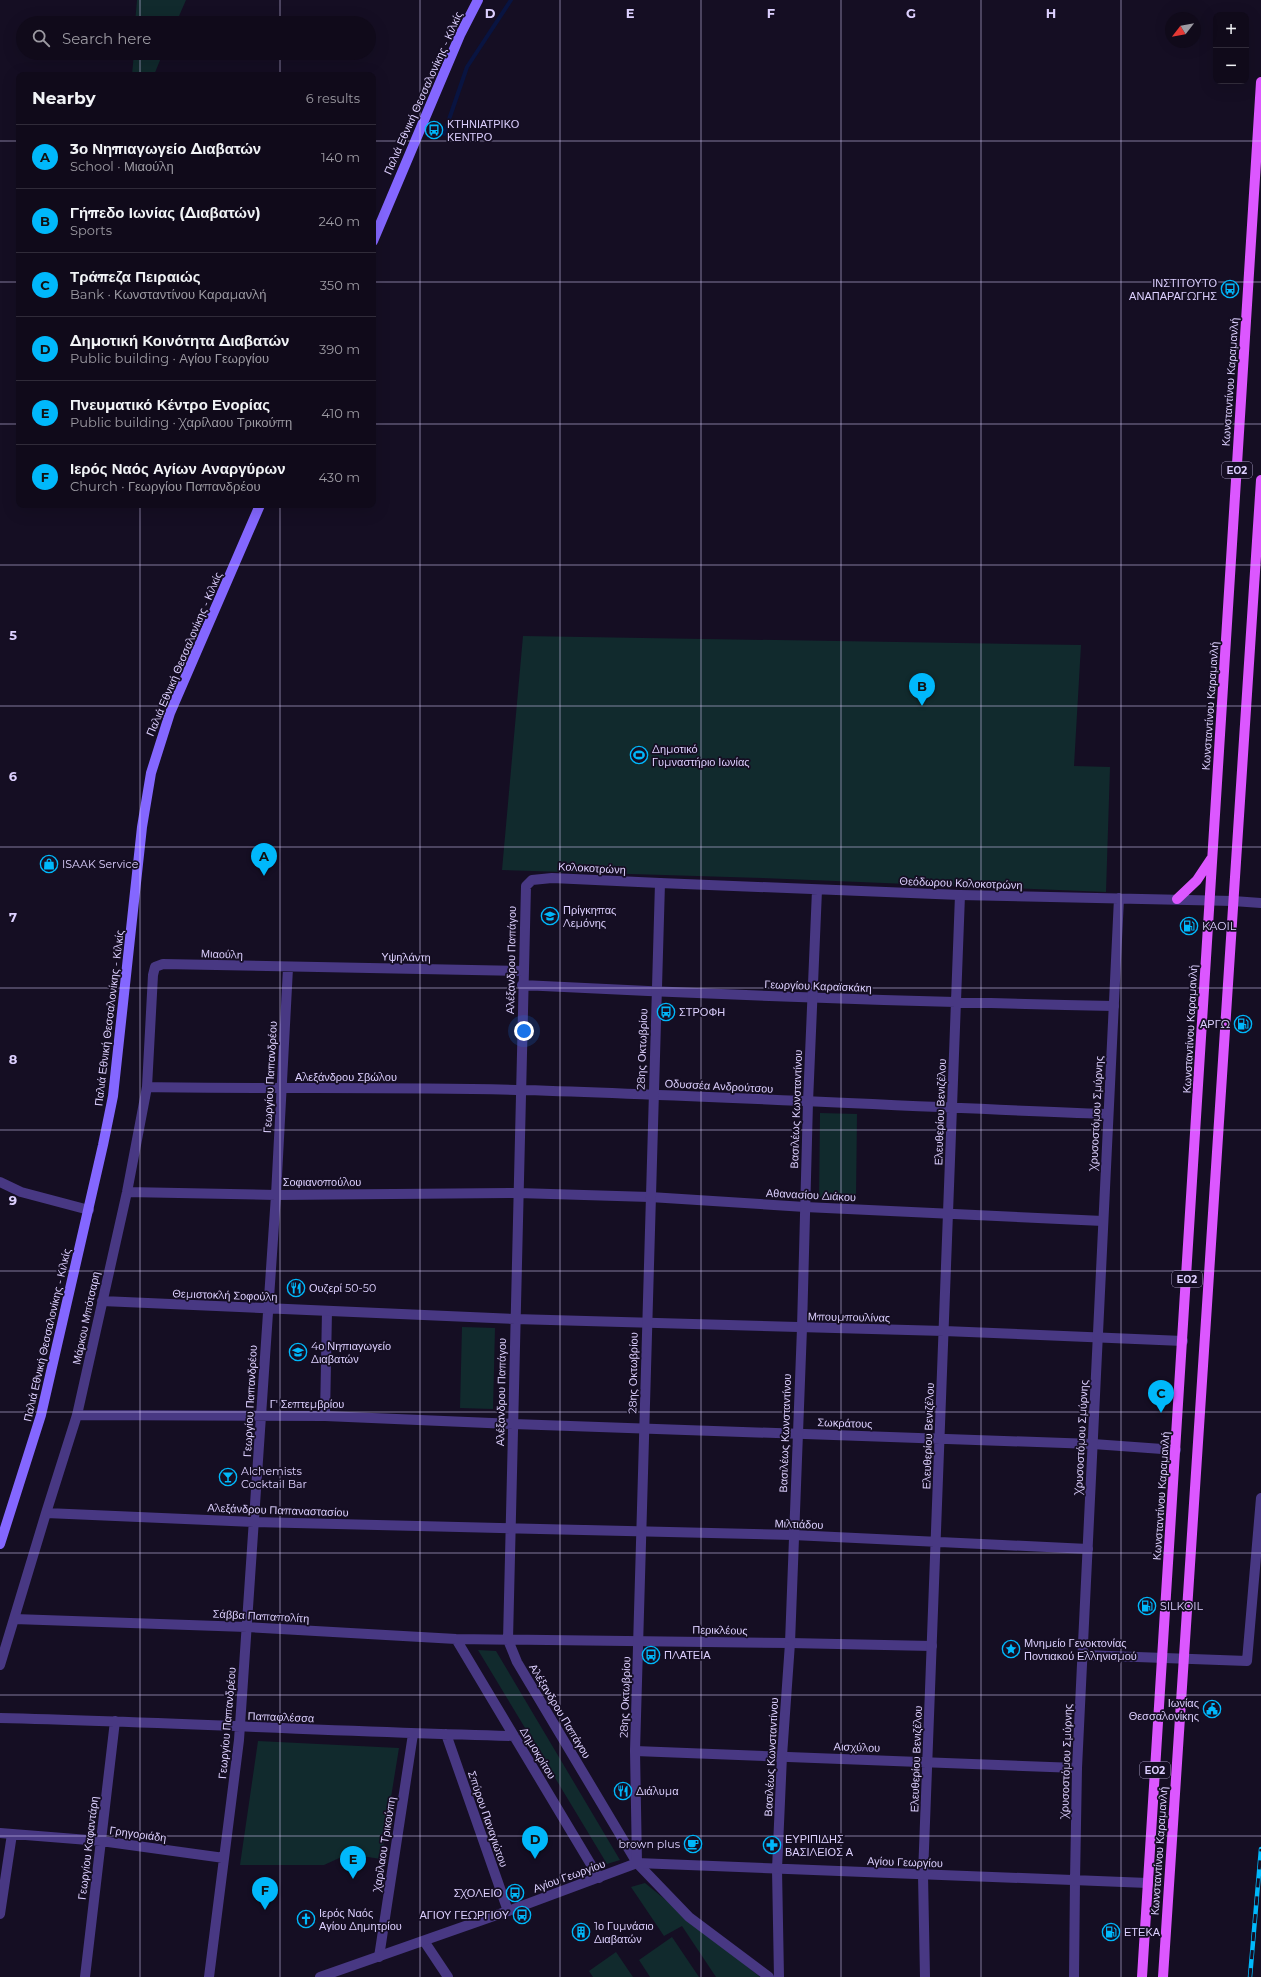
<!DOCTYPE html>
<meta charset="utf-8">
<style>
:root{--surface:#100a1a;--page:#1e1827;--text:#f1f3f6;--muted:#9c9aa2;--line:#302b39;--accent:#00b8fb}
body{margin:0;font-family:Montserrat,sans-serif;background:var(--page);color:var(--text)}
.controls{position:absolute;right:12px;top:12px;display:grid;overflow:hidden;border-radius:8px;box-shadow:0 4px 16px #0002}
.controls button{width:36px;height:36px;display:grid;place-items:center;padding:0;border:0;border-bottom:1px solid var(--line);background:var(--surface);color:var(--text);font:20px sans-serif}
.compass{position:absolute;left:1165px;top:12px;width:36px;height:36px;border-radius:50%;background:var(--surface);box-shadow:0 4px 16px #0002;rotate:239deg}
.you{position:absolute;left:524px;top:1031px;width:14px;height:14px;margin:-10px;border:3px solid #fff;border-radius:50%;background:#1a73e8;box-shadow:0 0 0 6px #1a73e833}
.badge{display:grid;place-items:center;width:26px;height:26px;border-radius:50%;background:var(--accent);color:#111;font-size:13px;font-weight:700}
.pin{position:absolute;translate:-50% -33px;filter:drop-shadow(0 1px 2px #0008)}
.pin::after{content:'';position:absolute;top:21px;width:14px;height:12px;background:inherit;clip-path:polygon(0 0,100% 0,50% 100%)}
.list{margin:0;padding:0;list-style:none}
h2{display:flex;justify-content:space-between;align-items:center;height:52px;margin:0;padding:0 16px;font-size:17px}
h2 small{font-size:13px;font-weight:400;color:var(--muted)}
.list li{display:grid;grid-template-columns:26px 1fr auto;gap:12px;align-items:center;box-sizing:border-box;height:64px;padding:0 16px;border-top:1px solid var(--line)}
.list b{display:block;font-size:15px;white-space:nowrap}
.list p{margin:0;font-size:13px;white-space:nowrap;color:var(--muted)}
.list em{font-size:13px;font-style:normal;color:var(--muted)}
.icon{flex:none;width:22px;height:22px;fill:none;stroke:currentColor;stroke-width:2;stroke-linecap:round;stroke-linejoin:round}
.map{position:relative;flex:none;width:1261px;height:1977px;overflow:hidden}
.search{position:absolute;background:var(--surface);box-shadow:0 4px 16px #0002;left:16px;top:16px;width:360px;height:44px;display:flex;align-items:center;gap:10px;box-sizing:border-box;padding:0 14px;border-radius:22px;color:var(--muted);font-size:15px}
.panel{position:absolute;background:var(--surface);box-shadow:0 4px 16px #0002;left:16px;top:72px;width:360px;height:436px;border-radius:8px}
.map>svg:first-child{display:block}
.green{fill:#112a2d}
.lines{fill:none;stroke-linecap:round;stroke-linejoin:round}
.stream{stroke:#091441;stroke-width:4}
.pedestrian{stroke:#483883;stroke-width:10}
.minor{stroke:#483883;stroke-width:10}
.tertiary{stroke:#483883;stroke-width:10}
.secondary{stroke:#8467ff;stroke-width:10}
.primary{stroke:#dc57ff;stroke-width:10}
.rail-casing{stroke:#00b8fb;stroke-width:4.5}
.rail{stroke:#150e23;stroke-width:3;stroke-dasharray:9;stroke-linecap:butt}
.grid{fill:none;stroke:#ddd0ff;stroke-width:1;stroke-opacity:0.55}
.labels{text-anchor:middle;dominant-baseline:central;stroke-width:3.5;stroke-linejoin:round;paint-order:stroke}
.shield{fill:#150e23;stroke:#a196bd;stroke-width:1}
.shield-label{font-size:10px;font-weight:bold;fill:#ddd0ff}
.street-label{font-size:11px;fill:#ddd0ff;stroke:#150e23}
.poi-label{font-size:11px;fill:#ddd0ff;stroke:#150e23;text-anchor:start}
.grid-label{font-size:13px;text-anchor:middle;font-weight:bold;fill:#ddd0ff;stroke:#150e23;stroke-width:3.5;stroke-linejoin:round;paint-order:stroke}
</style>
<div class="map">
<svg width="1261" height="1977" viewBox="0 0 1261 1977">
<rect width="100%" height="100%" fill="#150e23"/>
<!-- green -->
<path class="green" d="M137,0H186L176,23H135Z
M134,53H163L154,75H132Z
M523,636L1081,645L1074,766L1110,767L1106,892L762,878L502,870Z
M820,1113L857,1114L856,1197H819Z
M462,1327L495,1328L493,1409L460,1408Z
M478,1650L496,1651L620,1860L607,1864Z
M258,1741L399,1748L381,1859L348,1854L324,1865H240Z
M645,1883L760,1977H716L682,1926L664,1936L631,1887Z
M672,1937L699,1977H650L639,1960Z
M616,1952L633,1977H593L589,1971Z"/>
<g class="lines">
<!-- stream -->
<path class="stream" d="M444,134L467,67L511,0"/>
<!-- pedestrian -->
<path class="pedestrian" d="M325,1416L327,1311
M790,1643L932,1646
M777,1869L779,1977
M923,1875L925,1977"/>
<!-- minor -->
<path class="minor" d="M660,883L552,878L532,880L526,886L508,1640L517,1662L637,1863L689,1917L769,1977
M1233,901L1261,903
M522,985C719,995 916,1002 1114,1006
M147,1087C273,1089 398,1087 524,1090C719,1096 913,1107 1108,1114
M0,1182L21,1192L89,1210
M127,1192L276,1195L518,1193L650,1197L805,1207L1103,1221
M102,1301L515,1319L944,1331L1183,1341
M77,1415L325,1416L513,1424L1093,1444L1176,1450
M46,1513L254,1522L793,1535L1088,1549
M14,1619L247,1627L456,1639L790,1643
M456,1639L599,1878
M1082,1655L1247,1661L1261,1498
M0,1665L46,1513L77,1415L127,1192L147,1087L153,975L155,967L163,964L523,971
M0,1718C171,1722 342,1732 514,1736
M446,1734L508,1911
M635,1751L1077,1768
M0,1833L101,1841L224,1858
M923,1875L960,895
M0,1914L12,1834
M424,1941L448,1977
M379,1957L413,1734
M85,1977L115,1721
M209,1977L239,1740L276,1195L288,968
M1074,1977L1075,1880"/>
<!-- tertiary -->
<path class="tertiary" d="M637,1863L635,1751L660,883L960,895L1233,901
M777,1869L782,1756L790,1643L802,1328L808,1102L817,890
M1075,1880L1077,1768L1119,898
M320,1977L508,1911L637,1863L1148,1883"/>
<!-- secondary -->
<path class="secondary" d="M373,241L460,35L478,0
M0,1544L41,1415L103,1145L113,1096L142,827L151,773L170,713L260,505"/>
<!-- primary -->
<path class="primary" d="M1177,899L1197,880L1211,859
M1142,1977L1261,82
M1163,1977L1261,480"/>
<defs>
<path id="rail" d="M1250,1977L1261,1849"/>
</defs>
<!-- rail casing -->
<use href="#rail" class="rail-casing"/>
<!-- rail -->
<use href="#rail" class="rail"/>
</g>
<!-- grid -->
<path class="grid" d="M140,0V23M280,0V23M420,0V1977M560,0V1977M701,0V1977M841,0V1977M981,0V1977M1121,0V1977M140,53V75M280,53V75M0,141H19M373,141H1261M0,282H19M373,282H1261M0,424H19M373,424H1261M140,505V1977M280,505V1977M0,565H1261M0,706H1261M0,847H1261M0,988H1261M0,1130H1261M0,1271H1261M0,1412H1261M0,1553H1261M0,1695H1261M0,1836H1261"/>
<!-- icons -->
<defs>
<symbol id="bus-ring" viewBox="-11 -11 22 22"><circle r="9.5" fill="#150e23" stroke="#00b8fb" stroke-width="1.5"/><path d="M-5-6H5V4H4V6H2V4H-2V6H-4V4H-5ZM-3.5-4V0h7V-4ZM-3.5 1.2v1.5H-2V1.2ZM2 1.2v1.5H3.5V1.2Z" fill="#00b8fb"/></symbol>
<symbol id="stadium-ring" viewBox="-11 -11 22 22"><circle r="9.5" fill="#150e23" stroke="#00b8fb" stroke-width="1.5"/><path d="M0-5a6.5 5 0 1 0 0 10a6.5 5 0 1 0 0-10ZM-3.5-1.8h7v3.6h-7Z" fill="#00b8fb"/></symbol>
<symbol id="shop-ring" viewBox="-11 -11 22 22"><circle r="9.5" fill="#150e23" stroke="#00b8fb" stroke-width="1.5"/><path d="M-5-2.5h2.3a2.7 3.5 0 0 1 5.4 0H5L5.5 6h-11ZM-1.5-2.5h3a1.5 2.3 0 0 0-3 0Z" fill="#00b8fb"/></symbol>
<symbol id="school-ring" viewBox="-11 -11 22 22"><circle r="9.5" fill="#150e23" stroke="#00b8fb" stroke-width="1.5"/><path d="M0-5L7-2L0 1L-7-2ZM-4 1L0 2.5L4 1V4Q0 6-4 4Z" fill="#00b8fb"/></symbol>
<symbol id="fuel-ring" viewBox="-11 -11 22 22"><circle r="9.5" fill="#150e23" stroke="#00b8fb" stroke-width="1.5"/><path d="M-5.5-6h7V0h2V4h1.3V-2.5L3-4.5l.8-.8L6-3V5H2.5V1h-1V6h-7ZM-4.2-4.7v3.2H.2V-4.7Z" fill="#00b8fb"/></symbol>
<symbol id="restaurant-ring" viewBox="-11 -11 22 22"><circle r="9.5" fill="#150e23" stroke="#00b8fb" stroke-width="1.5"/><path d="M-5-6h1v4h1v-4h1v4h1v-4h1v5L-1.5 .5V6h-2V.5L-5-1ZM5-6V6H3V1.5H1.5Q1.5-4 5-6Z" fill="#00b8fb"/></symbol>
<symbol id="bar-ring" viewBox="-11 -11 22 22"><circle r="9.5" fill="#150e23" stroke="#00b8fb" stroke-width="1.5"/><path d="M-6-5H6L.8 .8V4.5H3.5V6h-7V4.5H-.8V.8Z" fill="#00b8fb"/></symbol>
<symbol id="sight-ring" viewBox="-11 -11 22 22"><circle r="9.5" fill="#150e23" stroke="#00b8fb" stroke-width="1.5"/><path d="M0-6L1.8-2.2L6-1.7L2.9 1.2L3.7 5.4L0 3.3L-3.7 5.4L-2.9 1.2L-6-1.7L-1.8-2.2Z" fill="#00b8fb"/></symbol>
<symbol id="civic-ring" viewBox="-11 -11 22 22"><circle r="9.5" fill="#150e23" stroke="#00b8fb" stroke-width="1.5"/><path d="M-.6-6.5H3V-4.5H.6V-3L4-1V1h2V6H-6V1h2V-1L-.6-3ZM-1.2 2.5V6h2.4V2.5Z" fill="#00b8fb"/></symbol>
<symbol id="cafe-ring" viewBox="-11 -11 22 22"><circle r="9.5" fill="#150e23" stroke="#00b8fb" stroke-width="1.5"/><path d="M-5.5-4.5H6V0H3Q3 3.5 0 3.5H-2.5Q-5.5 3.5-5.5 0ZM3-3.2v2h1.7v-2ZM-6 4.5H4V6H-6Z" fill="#00b8fb"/></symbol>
<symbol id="pharmacy-ring" viewBox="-11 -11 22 22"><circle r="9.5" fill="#150e23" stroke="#00b8fb" stroke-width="1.5"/><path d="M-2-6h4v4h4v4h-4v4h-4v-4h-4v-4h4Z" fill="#00b8fb"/></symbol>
<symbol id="church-ring" viewBox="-11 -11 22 22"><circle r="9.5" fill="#150e23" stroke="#00b8fb" stroke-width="1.5"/><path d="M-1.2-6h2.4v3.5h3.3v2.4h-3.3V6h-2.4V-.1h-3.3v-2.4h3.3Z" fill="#00b8fb"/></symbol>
<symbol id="building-ring" viewBox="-11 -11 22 22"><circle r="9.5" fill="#150e23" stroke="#00b8fb" stroke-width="1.5"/><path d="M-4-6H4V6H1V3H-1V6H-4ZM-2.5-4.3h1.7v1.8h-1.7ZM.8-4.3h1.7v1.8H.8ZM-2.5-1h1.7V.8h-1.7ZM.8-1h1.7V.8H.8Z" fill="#00b8fb"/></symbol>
</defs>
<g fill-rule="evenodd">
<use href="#bus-ring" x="424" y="120" width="20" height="20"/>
<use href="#bus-ring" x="1220" y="279" width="20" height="20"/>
<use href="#stadium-ring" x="629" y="745" width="20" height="20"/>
<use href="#shop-ring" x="39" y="854" width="20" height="20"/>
<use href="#school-ring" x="540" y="906" width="20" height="20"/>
<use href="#fuel-ring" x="1179" y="916" width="20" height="20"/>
<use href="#bus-ring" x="656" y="1002" width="20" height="20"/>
<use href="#fuel-ring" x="1233" y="1014" width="20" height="20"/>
<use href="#restaurant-ring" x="286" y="1278" width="20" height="20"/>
<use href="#school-ring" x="288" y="1342" width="20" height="20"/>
<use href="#bar-ring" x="218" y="1467" width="20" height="20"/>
<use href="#fuel-ring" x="1137" y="1596" width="20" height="20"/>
<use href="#sight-ring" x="1001" y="1639" width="20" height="20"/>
<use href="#bus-ring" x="641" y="1645" width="20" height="20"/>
<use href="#civic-ring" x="1202" y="1699" width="20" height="20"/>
<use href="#restaurant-ring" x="613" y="1781" width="20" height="20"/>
<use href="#cafe-ring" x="683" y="1834" width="20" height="20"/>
<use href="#pharmacy-ring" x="762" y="1835" width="20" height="20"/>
<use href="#bus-ring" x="505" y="1883" width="20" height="20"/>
<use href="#bus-ring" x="512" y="1905" width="20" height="20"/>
<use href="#church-ring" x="296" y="1909" width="20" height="20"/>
<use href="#building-ring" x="571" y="1922" width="20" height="20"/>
<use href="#fuel-ring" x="1101" y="1922" width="20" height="20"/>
</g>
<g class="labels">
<!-- shield labels -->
<g class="shield">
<rect x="1222" y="462" width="30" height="16" rx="3"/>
<rect x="1172" y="1271" width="30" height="16" rx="3"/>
<rect x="1140" y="1762" width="30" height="16" rx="3"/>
</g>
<g class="shield-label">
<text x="1237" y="470">ΕΟ2</text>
<text x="1187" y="1279">ΕΟ2</text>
<text x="1155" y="1770">ΕΟ2</text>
</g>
<!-- street labels -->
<g class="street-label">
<text transform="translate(423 93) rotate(-66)">Παλιά Εθνική Θεσσαλονίκης - Κιλκίς</text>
<text transform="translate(1230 382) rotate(-86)">Κωνσταντίνου Καραμανλή</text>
<text transform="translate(184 654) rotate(-67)">Παλιά Εθνική Θεσσαλονίκης - Κιλκίς</text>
<text transform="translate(1210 706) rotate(-86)">Κωνσταντίνου Καραμανλή</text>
<text transform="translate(592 868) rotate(3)">Κολοκοτρώνη</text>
<text transform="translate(961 883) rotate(2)">Θεόδωρου Κολοκοτρώνη</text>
<text transform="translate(222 954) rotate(2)">Μιαούλη</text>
<text transform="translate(406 957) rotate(1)">Υψηλάντη</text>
<text transform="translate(511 960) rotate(-89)">Αλέξανδρου Παπάγου</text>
<text transform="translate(818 986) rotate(2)">Γεωργίου Καραϊσκάκη</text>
<text transform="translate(109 1018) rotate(-83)">Παλιά Εθνική Θεσσαλονίκης - Κιλκίς</text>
<text transform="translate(1190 1029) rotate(-87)">Κωνσταντίνου Καραμανλή</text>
<text transform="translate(642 1049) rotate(-88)">28ης Οκτωβρίου</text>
<text transform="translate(270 1077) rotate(-87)">Γεωργίου Παπανδρέου</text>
<text x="346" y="1077">Αλεξάνδρου Σβώλου</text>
<text transform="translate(719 1086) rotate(3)">Οδυσσέα Ανδρούτσου</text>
<text transform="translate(796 1109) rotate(-88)">Βασιλέως Κωνσταντίνου</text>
<text transform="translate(940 1112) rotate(-88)">Ελευθερίου Βενιζέλου</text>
<text transform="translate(1096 1113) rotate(-87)">Χρυσοστόμου Σμύρνης</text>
<text x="322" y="1182">Σοφιανοπούλου</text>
<text transform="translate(811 1195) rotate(3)">Αθανασίου Διάκου</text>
<text transform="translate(225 1295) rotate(2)">Θεμιστοκλή Σοφούλη</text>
<text transform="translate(849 1317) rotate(1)">Μπουμπουλίνας</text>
<text transform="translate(86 1318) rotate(-78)">Μάρκου Μπότσαρη</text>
<text transform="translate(47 1335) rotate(-77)">Παλιά Εθνική Θεσσαλονίκης - Κιλκίς</text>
<text transform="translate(633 1373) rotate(-89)">28ης Οκτωβρίου</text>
<text transform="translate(501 1392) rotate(-89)">Αλέξανδρου Παπάγου</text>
<text transform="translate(250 1401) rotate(-87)">Γεωργίου Παπανδρέου</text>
<text x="307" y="1404">Γ' Σεπτεμβρίου</text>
<text transform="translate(845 1423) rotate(2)">Σωκράτους</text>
<text transform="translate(785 1433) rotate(-88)">Βασιλέως Κωνσταντίνου</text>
<text transform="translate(928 1436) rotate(-88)">Ελευθερίου Βενιζέλου</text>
<text transform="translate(1081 1437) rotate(-87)">Χρυσοστόμου Σμύρνης</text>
<text transform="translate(1161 1496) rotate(-86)">Κωνσταντίνου Καραμανλή</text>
<text transform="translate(278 1510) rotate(2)">Αλεξάνδρου Παπαναστασίου</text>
<text transform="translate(799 1524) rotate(2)">Μιλτιάδου</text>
<text transform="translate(261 1616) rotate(3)">Σάββα Παπαπολίτη</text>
<text transform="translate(720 1630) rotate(1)">Περικλέους</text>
<text transform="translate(625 1697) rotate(-88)">28ης Οκτωβρίου</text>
<text transform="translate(560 1711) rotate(59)">Αλέξανδρου Παπάγου</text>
<text transform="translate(281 1717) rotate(2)">Παπαφλέσσα</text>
<text transform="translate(227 1723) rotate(-85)">Γεωργίου Παπανδρέου</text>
<text transform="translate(857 1747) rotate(2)">Αισχύλου</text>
<text transform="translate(538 1753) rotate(59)">Δημοκρίτου</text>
<text transform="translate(771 1757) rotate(-87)">Βασιλέως Κωνσταντίνου</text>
<text transform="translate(916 1759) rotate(-88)">Ελευθερίου Βενιζέλου</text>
<text transform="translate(1066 1761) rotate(-88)">Χρυσοστόμου Σμύρνης</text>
<text transform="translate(488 1819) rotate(71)">Σπύρου Παναγιώτου</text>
<text transform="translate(138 1834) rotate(8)">Γρηγοριάδη</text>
<text transform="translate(384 1844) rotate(-81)">Χαρίλαου Τρικούπη</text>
<text transform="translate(88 1848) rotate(-83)">Γεωργίου Καφαντάρη</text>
<text transform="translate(1159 1851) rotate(-86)">Κωνσταντίνου Καραμανλή</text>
<text transform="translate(905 1862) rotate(2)">Αγίου Γεωργίου</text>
<text transform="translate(569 1876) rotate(-20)">Αγίου Γεωργίου</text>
</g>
<!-- poi labels -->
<g class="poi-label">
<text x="447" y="124">ΚΤΗΝΙΑΤΡΙΚΟ<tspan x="447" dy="13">ΚΕΝΤΡΟ</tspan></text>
<text x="1217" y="283" text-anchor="end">ΙΝΣΤΙΤΟΥΤΟ<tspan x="1217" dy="13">ΑΝΑΠΑΡΑΓΩΓΗΣ</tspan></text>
<text x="652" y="749">Δημοτικό<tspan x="652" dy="13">Γυμναστήριο Ιωνίας</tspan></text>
<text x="62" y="864">ISAAK Service</text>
<text x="563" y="910">Πρίγκηπας<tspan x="563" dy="13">Λεμόνης</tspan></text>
<text x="1202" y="926">KAOIL</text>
<text x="679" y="1012">ΣΤΡΟΦΗ</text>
<text x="1230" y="1024" text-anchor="end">ΑΡΓΩ</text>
<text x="309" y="1288">Ουζερί 50-50</text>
<text x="311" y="1346">4ο Νηπιαγωγείο<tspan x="311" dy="13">Διαβατών</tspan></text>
<text x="241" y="1471">Alchemists<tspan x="241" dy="13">Cocktail Bar</tspan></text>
<text x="1160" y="1606">SILKOIL</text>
<text x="1024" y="1643">Μνημείο Γενοκτονίας<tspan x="1024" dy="13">Ποντιακού Ελληνισμού</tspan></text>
<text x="664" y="1655">ΠΛΑΤΕΙΑ</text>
<text x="1199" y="1703" text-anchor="end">Ιωνίας<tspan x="1199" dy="13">Θεσσαλονίκης</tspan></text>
<text x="636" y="1791">Διάλυμα</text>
<text x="785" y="1839">ΕΥΡΙΠΙΔΗΣ<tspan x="785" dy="13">ΒΑΣΙΛΕΙΟΣ Α</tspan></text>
<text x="680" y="1844" text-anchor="end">brown plus</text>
<text x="502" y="1893" text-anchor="end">ΣΧΟΛΕΙΟ</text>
<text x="319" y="1913">Ιερός Ναός<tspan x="319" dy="13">Αγίου Δημητρίου</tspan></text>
<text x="509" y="1915" text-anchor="end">ΑΓΙΟΥ ΓΕΩΡΓΙΟΥ</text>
<text x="594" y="1926">1ο Γυμνάσιο<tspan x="594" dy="13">Διαβατών</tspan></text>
<text x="1124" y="1932">ΕΤΕΚΑ</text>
</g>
</g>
<g class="grid-label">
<text x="490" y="18">D</text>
<text x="630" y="18">E</text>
<text x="771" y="18">F</text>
<text x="911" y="18">G</text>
<text x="1051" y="18">H</text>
<text x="13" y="640">5</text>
<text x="13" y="781">6</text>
<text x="13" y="922">7</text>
<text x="13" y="1064">8</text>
<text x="13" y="1205">9</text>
</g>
</svg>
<div class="controls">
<button>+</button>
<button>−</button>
</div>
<svg class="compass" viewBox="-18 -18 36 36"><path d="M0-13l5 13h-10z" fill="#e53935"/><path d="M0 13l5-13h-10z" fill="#9c9aa2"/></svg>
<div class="you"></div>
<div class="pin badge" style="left:264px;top:876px">A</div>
<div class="pin badge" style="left:922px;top:706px">B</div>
<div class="pin badge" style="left:1161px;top:1413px">C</div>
<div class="pin badge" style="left:535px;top:1859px">D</div>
<div class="pin badge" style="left:353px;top:1879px">E</div>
<div class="pin badge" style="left:265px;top:1910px">F</div>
<div class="search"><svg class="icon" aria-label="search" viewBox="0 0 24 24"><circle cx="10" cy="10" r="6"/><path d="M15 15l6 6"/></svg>Search here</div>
<section class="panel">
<h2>Nearby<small>6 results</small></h2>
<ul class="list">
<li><span class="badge">A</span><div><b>3ο Νηπιαγωγείο Διαβατών</b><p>School · Μιαούλη</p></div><em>140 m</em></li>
<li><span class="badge">B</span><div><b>Γήπεδο Ιωνίας (Διαβατών)</b><p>Sports</p></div><em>240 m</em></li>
<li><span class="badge">C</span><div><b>Τράπεζα Πειραιώς</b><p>Bank · Κωνσταντίνου Καραμανλή</p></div><em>350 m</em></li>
<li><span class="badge">D</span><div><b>Δημοτική Κοινότητα Διαβατών</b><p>Public building · Αγίου Γεωργίου</p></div><em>390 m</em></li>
<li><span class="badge">E</span><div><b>Πνευματικό Κέντρο Ενορίας</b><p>Public building · Χαρίλαου Τρικούπη</p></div><em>410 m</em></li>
<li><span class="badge">F</span><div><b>Ιερός Ναός Αγίων Αναργύρων</b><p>Church · Γεωργίου Παπανδρέου</p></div><em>430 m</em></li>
</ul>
</section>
</div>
